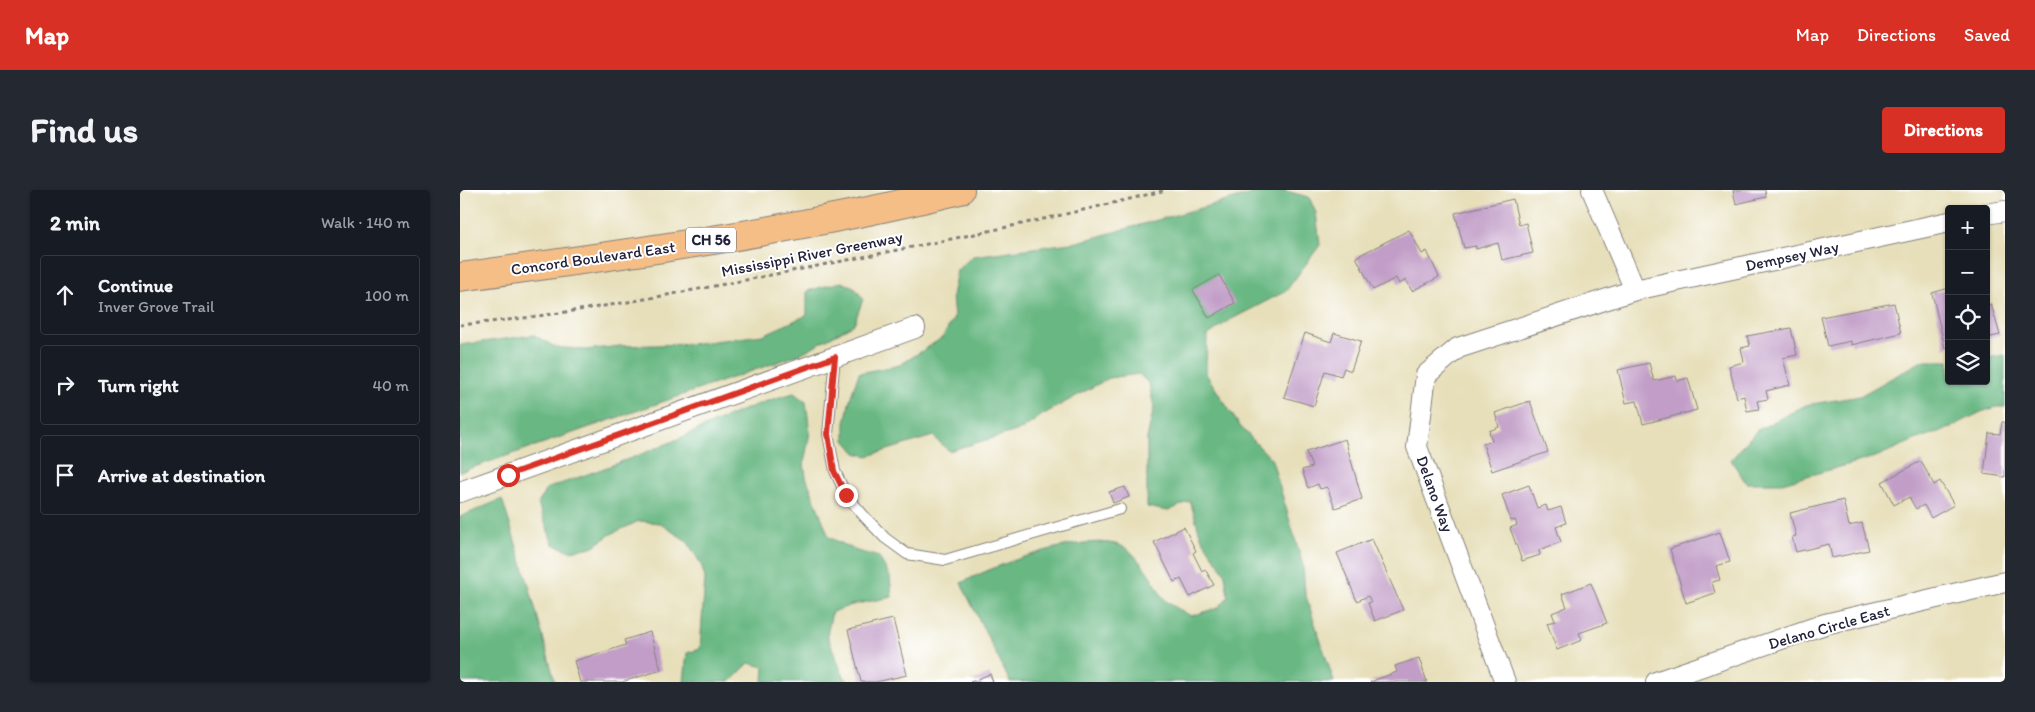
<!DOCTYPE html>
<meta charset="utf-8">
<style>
:root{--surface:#171b24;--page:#242831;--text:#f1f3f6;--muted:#9ea1a6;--line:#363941;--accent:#d93025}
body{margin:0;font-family:Itim,sans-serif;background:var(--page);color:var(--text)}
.controls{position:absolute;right:15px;top:15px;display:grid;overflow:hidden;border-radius:5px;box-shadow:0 1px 4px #0004}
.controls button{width:45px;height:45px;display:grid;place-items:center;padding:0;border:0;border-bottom:1px solid var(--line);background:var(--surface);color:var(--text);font:25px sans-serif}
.stop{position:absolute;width:15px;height:15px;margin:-11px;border:4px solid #d93025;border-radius:50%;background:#fff}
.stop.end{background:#d93025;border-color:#fff;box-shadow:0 1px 5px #0008}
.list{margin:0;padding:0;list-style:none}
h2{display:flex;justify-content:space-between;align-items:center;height:65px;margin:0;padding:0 20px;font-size:21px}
h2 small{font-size:16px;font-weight:400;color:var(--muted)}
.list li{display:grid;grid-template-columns:32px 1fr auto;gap:15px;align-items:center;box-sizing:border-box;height:80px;margin:0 10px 10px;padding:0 10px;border:1px solid var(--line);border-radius:5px}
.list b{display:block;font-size:19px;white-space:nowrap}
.list p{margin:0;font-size:16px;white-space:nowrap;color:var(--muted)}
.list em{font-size:16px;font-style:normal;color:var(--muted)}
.icon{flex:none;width:28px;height:28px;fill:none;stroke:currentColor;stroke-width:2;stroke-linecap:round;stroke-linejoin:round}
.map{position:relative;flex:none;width:1545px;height:492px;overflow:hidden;border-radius:5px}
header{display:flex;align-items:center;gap:30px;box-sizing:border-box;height:70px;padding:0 25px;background:var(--accent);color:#fff}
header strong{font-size:24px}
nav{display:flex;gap:28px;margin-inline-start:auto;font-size:18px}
.intro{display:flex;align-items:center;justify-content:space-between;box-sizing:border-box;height:120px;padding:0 30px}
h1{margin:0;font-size:35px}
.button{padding:12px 22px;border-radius:5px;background:var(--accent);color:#fff;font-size:18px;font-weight:700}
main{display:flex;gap:30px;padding:0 30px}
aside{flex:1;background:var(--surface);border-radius:5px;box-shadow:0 1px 4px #0004}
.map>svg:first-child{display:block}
.forest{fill:#69b883;stroke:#466d5f}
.building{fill:#c19dc7}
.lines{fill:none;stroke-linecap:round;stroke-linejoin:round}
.service-casing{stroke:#84807a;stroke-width:12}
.minor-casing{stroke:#84807a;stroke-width:22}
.primary-casing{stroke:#84807a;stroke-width:30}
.path{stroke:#84807a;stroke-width:3;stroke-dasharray:4 4;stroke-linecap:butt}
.service{stroke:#fff;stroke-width:10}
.minor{stroke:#fff;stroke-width:20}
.primary{stroke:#f6be87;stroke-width:28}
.route{stroke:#d93025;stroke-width:6}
.labels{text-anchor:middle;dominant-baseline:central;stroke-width:4;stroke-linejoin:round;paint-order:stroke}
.shield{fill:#fff;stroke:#646476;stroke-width:1}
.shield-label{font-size:15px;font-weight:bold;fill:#22223b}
.street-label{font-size:16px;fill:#22223b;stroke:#fff}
</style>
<header>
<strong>Map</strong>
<nav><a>Map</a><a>Directions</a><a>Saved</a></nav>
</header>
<div class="intro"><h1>Find us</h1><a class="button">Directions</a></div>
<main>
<aside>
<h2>2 min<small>Walk · 140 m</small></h2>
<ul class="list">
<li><svg class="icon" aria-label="ahead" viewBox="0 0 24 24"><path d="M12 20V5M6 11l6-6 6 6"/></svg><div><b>Continue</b><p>Inver Grove Trail</p></div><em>100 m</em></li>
<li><svg class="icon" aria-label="right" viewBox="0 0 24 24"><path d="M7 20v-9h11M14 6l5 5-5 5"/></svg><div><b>Turn right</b></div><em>40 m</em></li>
<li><svg class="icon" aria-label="arrive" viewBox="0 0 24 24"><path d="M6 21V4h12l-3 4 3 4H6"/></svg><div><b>Arrive at destination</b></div></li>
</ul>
</aside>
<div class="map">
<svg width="1545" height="492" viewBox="0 0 1545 492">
<rect width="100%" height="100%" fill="#fff"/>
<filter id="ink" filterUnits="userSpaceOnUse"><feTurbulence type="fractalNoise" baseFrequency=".02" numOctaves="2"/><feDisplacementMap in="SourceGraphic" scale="10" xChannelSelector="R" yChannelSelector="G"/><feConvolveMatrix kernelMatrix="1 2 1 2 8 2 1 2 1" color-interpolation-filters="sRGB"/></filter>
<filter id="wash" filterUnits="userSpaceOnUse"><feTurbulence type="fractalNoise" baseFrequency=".0096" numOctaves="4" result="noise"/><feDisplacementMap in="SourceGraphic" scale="20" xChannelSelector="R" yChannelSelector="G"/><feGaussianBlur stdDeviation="1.12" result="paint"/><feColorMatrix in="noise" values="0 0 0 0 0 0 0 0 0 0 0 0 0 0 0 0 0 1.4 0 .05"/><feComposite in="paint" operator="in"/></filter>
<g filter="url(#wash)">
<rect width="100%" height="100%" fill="#e7dfba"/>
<!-- forest -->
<path class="forest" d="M806,0H822L849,7L856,23L860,55L826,101L768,131L747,146L746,184L779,235L812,270L843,376L845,403L874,492H550L501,393C535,375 630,338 666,358C673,362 688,382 693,390C697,396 700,404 705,410C712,416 723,421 731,426L758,418L768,407L765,384L741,347L730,311L708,321L687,317V248L694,217L689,194L679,184L649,188L582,225L563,239L489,261L473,246L408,266L396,263L385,250V233L390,209L399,183L440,175L482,148L494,128L492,106L497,80L513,66L618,52Z
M381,92L394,97L403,109L394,134L338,165L0,282V155L74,145L95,157L126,160L160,156L230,154L303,145L347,125V101Z
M1545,165V217H1536L1521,222L1485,240L1457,249L1418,266L1387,275L1322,293H1286L1271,270L1296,241L1346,215L1400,206L1462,171H1489V191H1526V168Z
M334,203L346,212L350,242L344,273L346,287L369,347L397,361L419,367L430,387L432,407L392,415L372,422L367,445L382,483L388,492H303L304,477L289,473L270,492H224L227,463L240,459L245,388L241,374L227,351L199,333L179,331L151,344L132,357L110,361L93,354L78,314L86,299C128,284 168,270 209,253C250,235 290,214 334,203Z
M42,309L70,399L95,492H0V327Z"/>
<g id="blocks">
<!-- building -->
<path class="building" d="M1273,0H1305L1306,7L1276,14Z
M1053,9L1059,35L1066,33L1073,63L1042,70L1038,53L1016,59V56L1004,58L995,23Z
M949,40L962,64L967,61L979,87L952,101L946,90L939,94L936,88L913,100L896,67Z
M759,85L775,113L749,128L733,100Z
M1489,98V157L1485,158L1472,103Z
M1434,113L1441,143L1391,155V151L1368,156L1361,127Z
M1531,114L1540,145L1526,148V115Z
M1331,138L1337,165L1323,168L1330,195L1306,201L1308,209L1297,211L1299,219L1287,221L1284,206L1277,208L1269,176L1284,172L1281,158L1290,156L1287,146Z
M845,143L871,152L874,143L901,151L891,181L884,178L881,186L865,181L854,216L824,207Z
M1189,173L1194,191L1216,186L1217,191L1228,188L1237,220L1183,234L1177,211L1166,213L1158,180Z
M1070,211L1088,262L1032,281L1023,254L1032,251L1029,241L1039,237L1035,223Z
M1542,232H1545V287L1524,284L1529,243L1540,244Z
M885,249L902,309L875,318L867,297L860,299L858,294L848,298L842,280L852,277L846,262Z
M1461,271L1474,295L1480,291L1494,315L1471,328L1464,315L1456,319L1449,307L1434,315L1422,292Z
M1069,295L1077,318L1086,315L1088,321L1101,317L1106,333L1096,337L1101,352L1079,360L1080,365L1062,371L1050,338L1057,335L1055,330L1051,331L1042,305Z
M665,297L669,307L653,313L649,302Z
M1383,310L1389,336L1402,333L1409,360L1372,368L1369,354L1336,362L1332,347L1336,346L1330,323Z
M724,337L736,361L733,363L742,381L745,379L754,395L730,407L721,389L714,392L694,352Z
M1260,342L1270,372L1256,376L1260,390L1252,392L1255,403L1226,413L1210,359Z
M912,349L943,420L915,431L908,413L911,412L908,406L897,411L877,363Z
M1131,393L1147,433L1119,443L1122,450L1097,460L1087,433L1095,431L1092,423L1107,417L1102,404Z
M433,429L447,485L416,492H401L388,440Z
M190,442L201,480L162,492H120L114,471L166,455L164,450Z
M959,468L967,492H910L937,482L935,476Z
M530,484L533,492H510Z"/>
</g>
</g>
<g filter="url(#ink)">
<use href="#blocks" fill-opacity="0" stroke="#84807a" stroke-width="1"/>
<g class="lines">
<defs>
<path id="service" d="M375,167L368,244L375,281L386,305L404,326L425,348L447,364L485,370L660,319"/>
<path id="minor" d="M1132,0L1175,100
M1526,24L1545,21
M0,302L455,138
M1045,492L957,257L966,185L998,158L1175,100L1489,32
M1196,492L1365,434L1545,392"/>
<path id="primary" d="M0,87C167,64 336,41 500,0"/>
</defs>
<!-- service casing -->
<use href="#service" class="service-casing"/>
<!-- minor casing -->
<use href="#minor" class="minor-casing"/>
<!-- primary casing -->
<use href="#primary" class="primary-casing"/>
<!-- path -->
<path class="path" d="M0,135C108,125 215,104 321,83C450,58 579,32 706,0"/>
<!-- service -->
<use href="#service" class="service"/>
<!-- minor -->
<use href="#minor" class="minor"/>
<!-- primary -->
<use href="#primary" class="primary"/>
</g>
</g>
<g class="lines" filter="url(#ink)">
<!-- route -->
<path class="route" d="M48,285L375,167L368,244L374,281L386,305"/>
</g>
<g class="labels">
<!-- shield labels -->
<rect class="shield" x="226" y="37.5" width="50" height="25" rx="4"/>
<g class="shield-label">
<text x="251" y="50">CH 56</text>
</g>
<!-- street labels -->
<g class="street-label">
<text transform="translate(352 64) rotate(-11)">Mississippi River Greenway</text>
<text transform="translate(1332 66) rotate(-12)">Dempsey Way</text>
<text transform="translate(133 68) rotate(-8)">Concord Boulevard East</text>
<text transform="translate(975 304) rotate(70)">Delano Way</text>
<text transform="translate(1369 437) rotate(-16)">Delano Circle East</text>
</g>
</g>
</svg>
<div class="controls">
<button>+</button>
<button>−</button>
<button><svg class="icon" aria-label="locate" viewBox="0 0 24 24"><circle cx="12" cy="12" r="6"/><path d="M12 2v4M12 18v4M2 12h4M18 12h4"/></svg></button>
<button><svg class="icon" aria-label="layers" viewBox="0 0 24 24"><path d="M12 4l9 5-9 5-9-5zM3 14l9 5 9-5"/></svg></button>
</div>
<div class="stop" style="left:48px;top:285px"></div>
<div class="stop end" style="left:386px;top:305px"></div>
</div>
</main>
